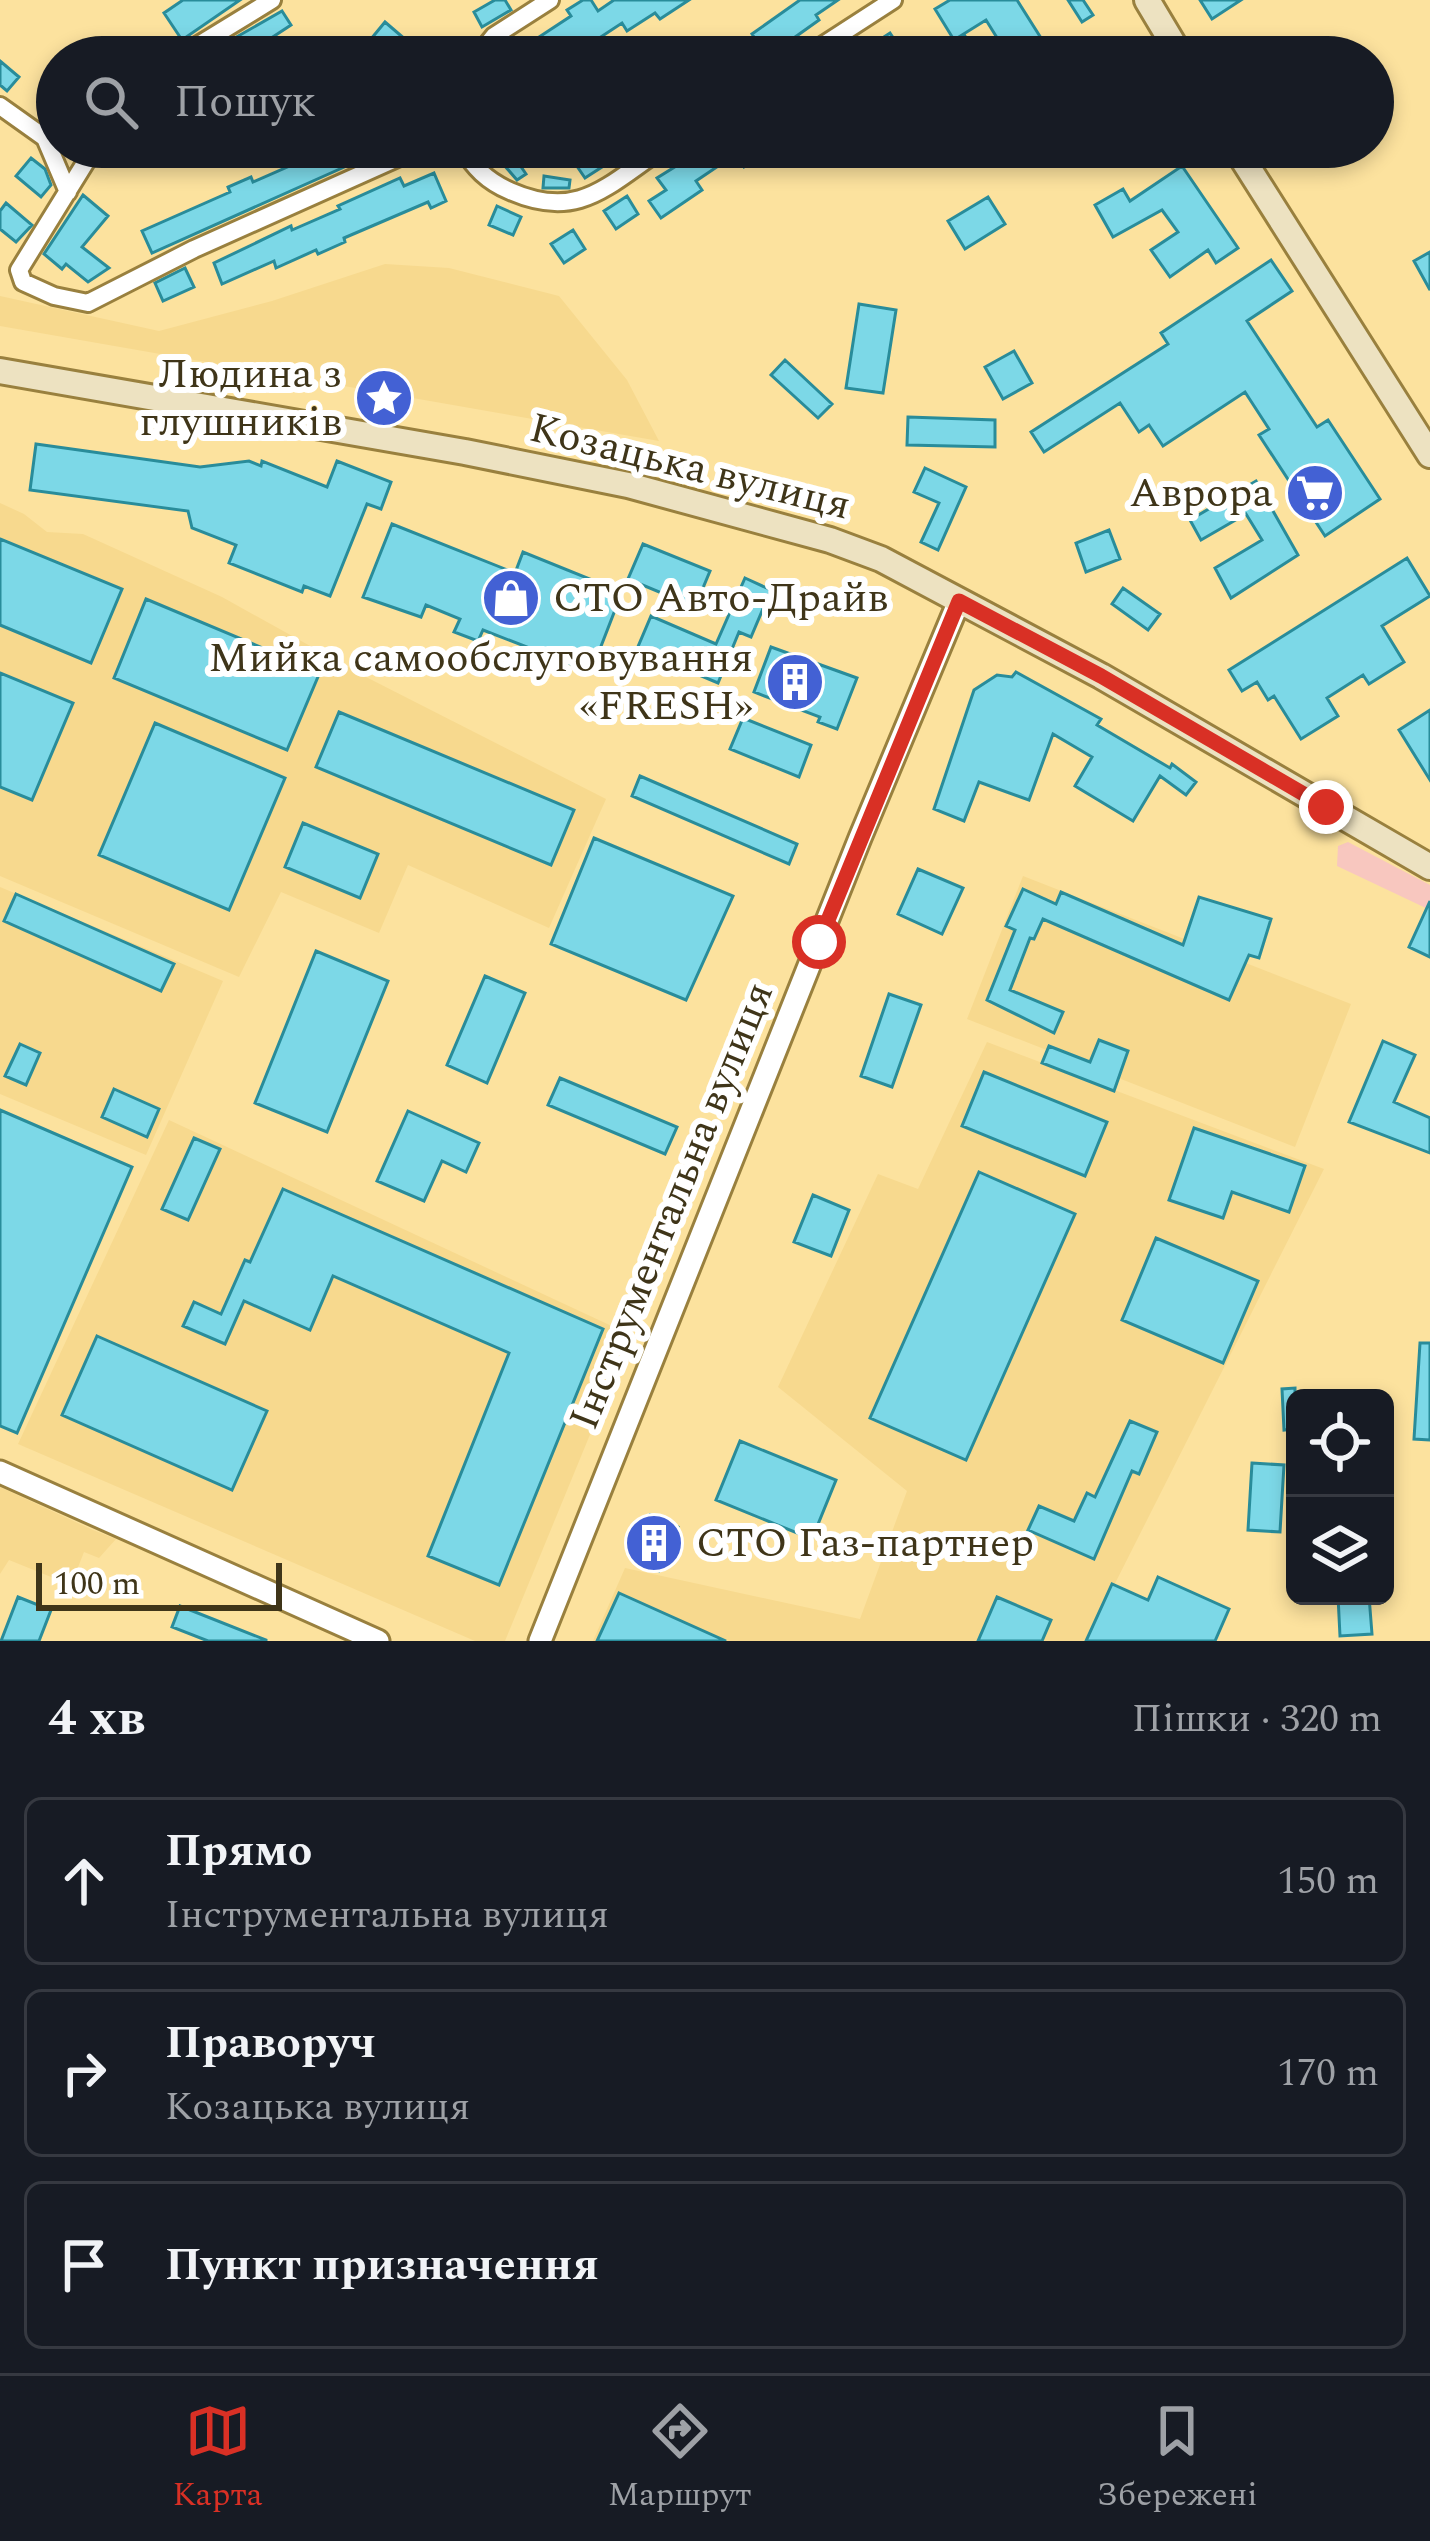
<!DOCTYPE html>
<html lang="uk">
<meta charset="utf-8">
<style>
:root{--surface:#171b24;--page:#242831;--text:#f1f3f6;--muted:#9ea1a6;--line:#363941;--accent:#d93025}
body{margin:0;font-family:Spectral,serif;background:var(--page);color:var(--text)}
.controls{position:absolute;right:36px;bottom:36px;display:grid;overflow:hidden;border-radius:18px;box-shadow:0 6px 18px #0003}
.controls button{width:108px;height:108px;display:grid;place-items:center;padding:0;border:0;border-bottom:3px solid var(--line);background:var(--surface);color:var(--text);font:60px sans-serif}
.scale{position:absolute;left:36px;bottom:30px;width:246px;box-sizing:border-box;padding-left:12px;border:6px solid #3f3519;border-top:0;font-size:33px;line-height:42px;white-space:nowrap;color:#3f3519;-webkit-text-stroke:9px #fff;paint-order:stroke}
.stop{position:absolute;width:36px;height:36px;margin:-27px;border:9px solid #d93025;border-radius:50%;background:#fff}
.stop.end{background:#d93025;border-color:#fff;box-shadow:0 3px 12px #0008}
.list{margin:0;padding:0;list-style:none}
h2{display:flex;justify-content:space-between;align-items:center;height:156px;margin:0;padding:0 48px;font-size:51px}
h2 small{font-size:39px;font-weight:400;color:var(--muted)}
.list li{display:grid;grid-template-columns:78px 1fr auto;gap:36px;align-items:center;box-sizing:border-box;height:168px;margin:0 24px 24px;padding:0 24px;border:3px solid var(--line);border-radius:18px}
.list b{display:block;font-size:45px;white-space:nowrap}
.list p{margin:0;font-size:39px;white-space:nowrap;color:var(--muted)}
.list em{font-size:39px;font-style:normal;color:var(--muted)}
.icon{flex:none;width:66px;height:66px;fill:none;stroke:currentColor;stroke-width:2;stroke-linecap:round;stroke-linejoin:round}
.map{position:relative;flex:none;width:1430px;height:1641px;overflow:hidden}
.search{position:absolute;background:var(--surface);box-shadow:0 6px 18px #0003;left:36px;right:36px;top:36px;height:132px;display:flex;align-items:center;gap:30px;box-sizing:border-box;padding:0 42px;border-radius:66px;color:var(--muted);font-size:45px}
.sheet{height:732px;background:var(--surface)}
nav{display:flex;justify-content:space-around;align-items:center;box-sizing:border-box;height:168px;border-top:3px solid var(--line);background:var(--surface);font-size:33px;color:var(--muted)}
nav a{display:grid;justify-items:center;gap:6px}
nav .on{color:var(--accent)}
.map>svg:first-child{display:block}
.built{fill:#f7d98e}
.green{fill:#f8c7bf}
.building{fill:#7cd8e7;stroke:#298c9a;stroke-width:3}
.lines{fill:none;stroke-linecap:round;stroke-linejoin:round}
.minor-casing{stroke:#99803e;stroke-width:22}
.tertiary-casing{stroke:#99803e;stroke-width:27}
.secondary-casing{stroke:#99803e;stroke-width:30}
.minor{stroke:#fff;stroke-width:16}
.tertiary{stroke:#fff;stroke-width:21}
.secondary{stroke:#ede2c1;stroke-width:24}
.route{stroke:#d93025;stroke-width:15}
.labels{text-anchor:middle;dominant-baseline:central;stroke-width:12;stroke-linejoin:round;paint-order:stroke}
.poi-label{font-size:42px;fill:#3f3519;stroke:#fff;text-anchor:end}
.street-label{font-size:42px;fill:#3f3519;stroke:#fff}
</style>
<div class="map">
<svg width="1430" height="1641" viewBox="0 0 1430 1641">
<rect width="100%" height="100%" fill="#fce29e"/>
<!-- built -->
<path class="built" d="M385,264L449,268L559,296L627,380L659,441L0,326V296L159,331L272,301Z
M0,503L24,514L47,532L83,534L222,597L366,677L606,799L549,928L408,865L379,933L281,892L239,977L0,876Z
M1023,876L1351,1004L1295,1147L967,1019Z
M0,887L223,981L146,1155L0,1094Z
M987,1042L1324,1169L1086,1641H593L625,1568L860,1619L907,1491L778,1387L878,1174L918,1189Z
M169,1120L631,1335L505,1641H475L18,1444Z
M0,1487L93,1530L116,1539L99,1558L84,1552L71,1585L9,1560L0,1574Z"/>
<!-- green -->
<path class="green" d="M1348,842L1430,885V910L1337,866L1338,846Z"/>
<!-- building -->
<path class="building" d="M183,0H240L182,40L164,13Z
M495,0H505L511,10L482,27L474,12Z
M583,0H591L598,11L614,0H689L660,19L655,13L627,31L622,23L578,52L581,57H499L527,39L530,43L571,16L567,10Z
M800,0H838L816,15L819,20L767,57L752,34Z
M950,0H1017L1053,57H1009L986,20L954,40L935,9Z
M1068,0H1083L1093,15L1082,22Z
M1200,0H1241L1212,19Z
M282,11L291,25L256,48L262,57H235L226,43Z
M385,22L406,40L392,57H381L366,45Z
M890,33L906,57H852L873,44Z
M965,36L979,57H928Z
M0,61L19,77L7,91L0,85Z
M57,82V121L39,94Z
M333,147H389L152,253L142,231L230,192L228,187L251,177L253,182Z
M584,147H615L599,157L605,165L585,178L570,156Z
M707,147H774L744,167L736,154L696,181L702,190L661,218L649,201L666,190L657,178Z
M509,149L526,174L517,180L497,157Z
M31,158L45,169L51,185L41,197L16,176Z
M1182,166L1238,248L1216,263L1208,250L1170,277L1151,250L1178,232L1162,210L1113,237L1095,205L1123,189L1130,201Z
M434,173L446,201L431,208L428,202L344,238L345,242L318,254L316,250L276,268L274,261L222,284L214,263L291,226L292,230L340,209L338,206L400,178L404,186Z
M544,176L570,180L569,188H543Z
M83,195L108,216L82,247L109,268L88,282L66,264L62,269L44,254Z
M627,196L638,214L616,229L604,211Z
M988,197L1005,224L965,249L948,221Z
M6,203L32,225L16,242L0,229V211Z
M497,206L521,217L513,235L489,225Z
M573,230L585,249L564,263L551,244Z
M1430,252V290L1414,261Z
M1271,260L1292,291L1247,321L1317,427L1328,420L1380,499L1325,536L1259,435L1269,429L1245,392L1163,446L1149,425L1139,432L1120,403L1044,452L1031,432L1168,344L1161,333Z
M185,268L194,287L163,301L155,283Z
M859,304L896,310L883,393L846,388Z
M1014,351L1032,383L1003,399L985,367Z
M785,360L832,404L818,418L771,375Z
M908,417L995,420V447L907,445Z
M36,444L200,467L249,461L261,466L262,461L327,487L337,461L391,482L381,509L367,504L330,596L304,586L302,592L229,563L236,545L192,528L188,511L30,490Z
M925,468L966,487L938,550L921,542L939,503L914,492Z
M1256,481L1298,555L1231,598L1215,568L1262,540L1246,514L1201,540L1190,520Z
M392,524L515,573L523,552L622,592L591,672L483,630L478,641L454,632L460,619L426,605L421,617L363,597Z
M1109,530L1120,559L1086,572L1076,543Z
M0,539L122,589L91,663L0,625Z
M643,544L710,571L695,607L628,579Z
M1407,558L1430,596L1382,626L1404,662L1369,684L1363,675L1327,698L1338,716L1301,739L1274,696L1268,700L1257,682L1242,691L1229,670Z
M745,578L771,590L751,637L739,632L718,683L637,649L651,616L716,644Z
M1123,588L1160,614L1148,630L1112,604Z
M146,599L320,672L287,750L114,678Z
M771,647L857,678L837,729L818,722L820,717L754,692Z
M1016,672L1101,719L1097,725L1170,768L1172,764L1196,782L1186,795L1160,776L1133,821L1075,786L1092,757L1053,734L1029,800L979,782L964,821L934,809L974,690L997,675L1012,677Z
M0,673L73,703L32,800L0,787Z
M1430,710V780L1399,730Z
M339,712L574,810L551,865L316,767Z
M743,718L811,745L799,777L730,749Z
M155,723L285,778L229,910L99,855Z
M640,776L797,844L789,864L632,796Z
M303,823L378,854L360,898L285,867Z
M594,838L733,896L686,1000L551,944Z
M918,869L963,888L942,934L898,914Z
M1023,889L1056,904L1061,892L1183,945L1199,897L1271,919L1259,958L1249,955L1229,1000L1043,919L1034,939L1030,938L1010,990L1063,1012L1054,1033L987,1000L1015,930L1006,926Z
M16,894L174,964L161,991L4,921Z
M1430,901V957L1409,947Z
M316,951L388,981L327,1132L255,1103Z
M485,976L525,993L487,1083L447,1065Z
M889,994L921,1005L892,1087L861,1076Z
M1099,1040L1128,1051L1114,1091L1042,1063L1049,1046L1090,1062Z
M1383,1041L1415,1055L1394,1102L1430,1118V1153L1349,1122Z
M20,1044L40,1053L26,1085L5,1076Z
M984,1072L1107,1122L1085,1176L962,1126Z
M560,1078L677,1127L665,1154L548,1105Z
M114,1089L159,1109L147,1137L102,1117Z
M0,1110L132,1167L17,1433L0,1426Z
M408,1111L479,1143L466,1172L442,1161L424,1201L377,1181Z
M1194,1128L1305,1166L1289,1212L1232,1192L1223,1218L1169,1200Z
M194,1138L220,1149L188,1220L162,1209Z
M979,1172L1075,1214L966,1460L870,1418Z
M283,1189L603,1329L499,1585L428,1556L509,1353L333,1276L310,1330L244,1301L225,1344L183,1326L194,1302L221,1314L245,1260L250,1262Z
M813,1195L849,1210L831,1256L794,1242Z
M1156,1238L1258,1281L1223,1363L1122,1320Z
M97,1336L267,1411L232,1490L62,1415Z
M1420,1343H1430V1440L1414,1439Z
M1295,1388V1429L1284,1430L1282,1389Z
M1130,1421L1157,1432L1139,1474L1132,1471L1094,1559L1028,1530L1039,1506L1074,1521L1087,1493L1095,1497Z
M740,1441L836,1480L812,1539L716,1500Z
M1252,1463L1284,1465L1280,1532L1248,1530Z
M650,1515L678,1527L659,1571L631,1558Z
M1158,1577L1229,1609L1215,1641H1086L1112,1584L1148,1600Z
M619,1593L726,1641H597Z
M1338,1596H1369L1372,1634L1340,1636Z
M18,1597L51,1610L39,1641H1Z
M997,1597L1051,1620L1042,1641H978Z
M180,1606L266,1640V1641H208L172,1627Z"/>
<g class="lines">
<defs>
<path id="minor" d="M179,57L272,0
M477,57L494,36L550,0
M805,57L893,0
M0,106L45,138L68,192
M95,147L19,270L23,282L54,296L88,303L194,249L422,147
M462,147C474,168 487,181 510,191C580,222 608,184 665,147"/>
<path id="tertiary" d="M0,1472L378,1641
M540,1641L860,838L959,601"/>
<path id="secondary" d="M1147,0L1181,57
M1235,147L1430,455
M0,371L465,452L628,485L830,540L881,559L1101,676L1430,867"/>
</defs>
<!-- minor casing -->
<use href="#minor" class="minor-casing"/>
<!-- tertiary casing -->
<use href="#tertiary" class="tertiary-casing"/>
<!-- secondary casing -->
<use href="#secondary" class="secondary-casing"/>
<!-- minor -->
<use href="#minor" class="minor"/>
<!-- tertiary -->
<use href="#tertiary" class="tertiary"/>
<!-- secondary -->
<use href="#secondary" class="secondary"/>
</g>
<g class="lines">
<!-- route -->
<path class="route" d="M819,942L959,601L1101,676L1326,807"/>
</g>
<!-- icons -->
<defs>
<symbol id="sight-disc" viewBox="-11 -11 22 22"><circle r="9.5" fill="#4361d4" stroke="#fff"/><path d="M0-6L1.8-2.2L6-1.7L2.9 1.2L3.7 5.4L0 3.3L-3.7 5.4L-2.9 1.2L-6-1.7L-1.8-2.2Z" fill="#fff"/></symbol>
<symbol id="supermarket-disc" viewBox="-11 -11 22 22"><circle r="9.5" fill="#4361d4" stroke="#fff"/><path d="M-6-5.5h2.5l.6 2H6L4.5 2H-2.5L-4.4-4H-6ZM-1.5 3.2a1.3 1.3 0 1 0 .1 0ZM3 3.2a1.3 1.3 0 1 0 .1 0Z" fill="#fff"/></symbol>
<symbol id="shop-disc" viewBox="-11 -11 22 22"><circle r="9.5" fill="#4361d4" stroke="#fff"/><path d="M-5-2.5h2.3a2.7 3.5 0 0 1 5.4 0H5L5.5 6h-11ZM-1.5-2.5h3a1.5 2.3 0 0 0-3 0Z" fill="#fff"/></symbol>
<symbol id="building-disc" viewBox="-11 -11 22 22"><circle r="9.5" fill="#4361d4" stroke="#fff"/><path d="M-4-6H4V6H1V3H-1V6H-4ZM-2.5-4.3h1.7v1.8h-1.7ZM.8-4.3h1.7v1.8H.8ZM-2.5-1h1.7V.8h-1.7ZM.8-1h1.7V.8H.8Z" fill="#fff"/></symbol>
</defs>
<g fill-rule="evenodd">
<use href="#sight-disc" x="351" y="365" width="66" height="66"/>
<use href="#supermarket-disc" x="1282" y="460" width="66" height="66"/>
<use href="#shop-disc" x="478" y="565" width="66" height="66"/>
<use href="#building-disc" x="762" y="649" width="66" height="66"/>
<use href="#building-disc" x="621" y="1510" width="66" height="66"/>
</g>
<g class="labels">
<!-- poi labels -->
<g class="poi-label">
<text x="342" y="374">Людина з<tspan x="342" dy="48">глушників</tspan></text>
<text x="1273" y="493">Аврора</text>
<text x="553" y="598" text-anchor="start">СТО Авто-Драйв</text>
<text x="753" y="658">Мийка самообслуговування<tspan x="753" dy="48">«FRESH»</tspan></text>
<text x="696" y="1543" text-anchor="start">СТО Газ-партнер</text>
</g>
<!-- street labels -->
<g class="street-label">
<text transform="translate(690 467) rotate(14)">Козацька вулиця</text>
<text transform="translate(672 1206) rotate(-68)">Інструментальна вулиця</text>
</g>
</g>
</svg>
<div class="controls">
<button><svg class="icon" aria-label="locate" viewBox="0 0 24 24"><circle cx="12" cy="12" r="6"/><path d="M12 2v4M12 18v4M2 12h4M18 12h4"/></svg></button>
<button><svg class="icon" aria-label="layers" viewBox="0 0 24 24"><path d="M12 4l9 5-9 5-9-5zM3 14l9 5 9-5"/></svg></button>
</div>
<div class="scale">100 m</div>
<div class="stop" style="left:819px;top:942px"></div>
<div class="stop end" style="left:1326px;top:807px"></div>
<div class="search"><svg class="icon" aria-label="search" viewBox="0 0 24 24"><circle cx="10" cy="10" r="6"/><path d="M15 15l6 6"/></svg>Пошук</div>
</div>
<section class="sheet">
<h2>4 хв<small>Пішки · 320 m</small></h2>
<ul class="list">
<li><svg class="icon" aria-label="ahead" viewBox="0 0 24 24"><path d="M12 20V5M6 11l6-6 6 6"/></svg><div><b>Прямо</b><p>Інструментальна вулиця</p></div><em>150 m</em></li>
<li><svg class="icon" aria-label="right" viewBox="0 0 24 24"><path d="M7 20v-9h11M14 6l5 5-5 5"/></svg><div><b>Праворуч</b><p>Козацька вулиця</p></div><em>170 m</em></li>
<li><svg class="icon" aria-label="arrive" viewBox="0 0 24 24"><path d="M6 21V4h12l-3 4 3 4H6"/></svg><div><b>Пункт призначення</b></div></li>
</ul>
</section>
<nav>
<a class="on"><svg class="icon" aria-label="map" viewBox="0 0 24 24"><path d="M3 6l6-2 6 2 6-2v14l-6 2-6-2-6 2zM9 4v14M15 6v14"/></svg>Карта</a>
<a><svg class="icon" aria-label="directions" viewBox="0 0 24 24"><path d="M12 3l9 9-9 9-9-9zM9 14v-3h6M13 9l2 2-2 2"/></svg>Маршрут</a>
<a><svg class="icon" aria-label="saved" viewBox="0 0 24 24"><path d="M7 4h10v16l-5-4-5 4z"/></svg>Збережені</a>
</nav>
